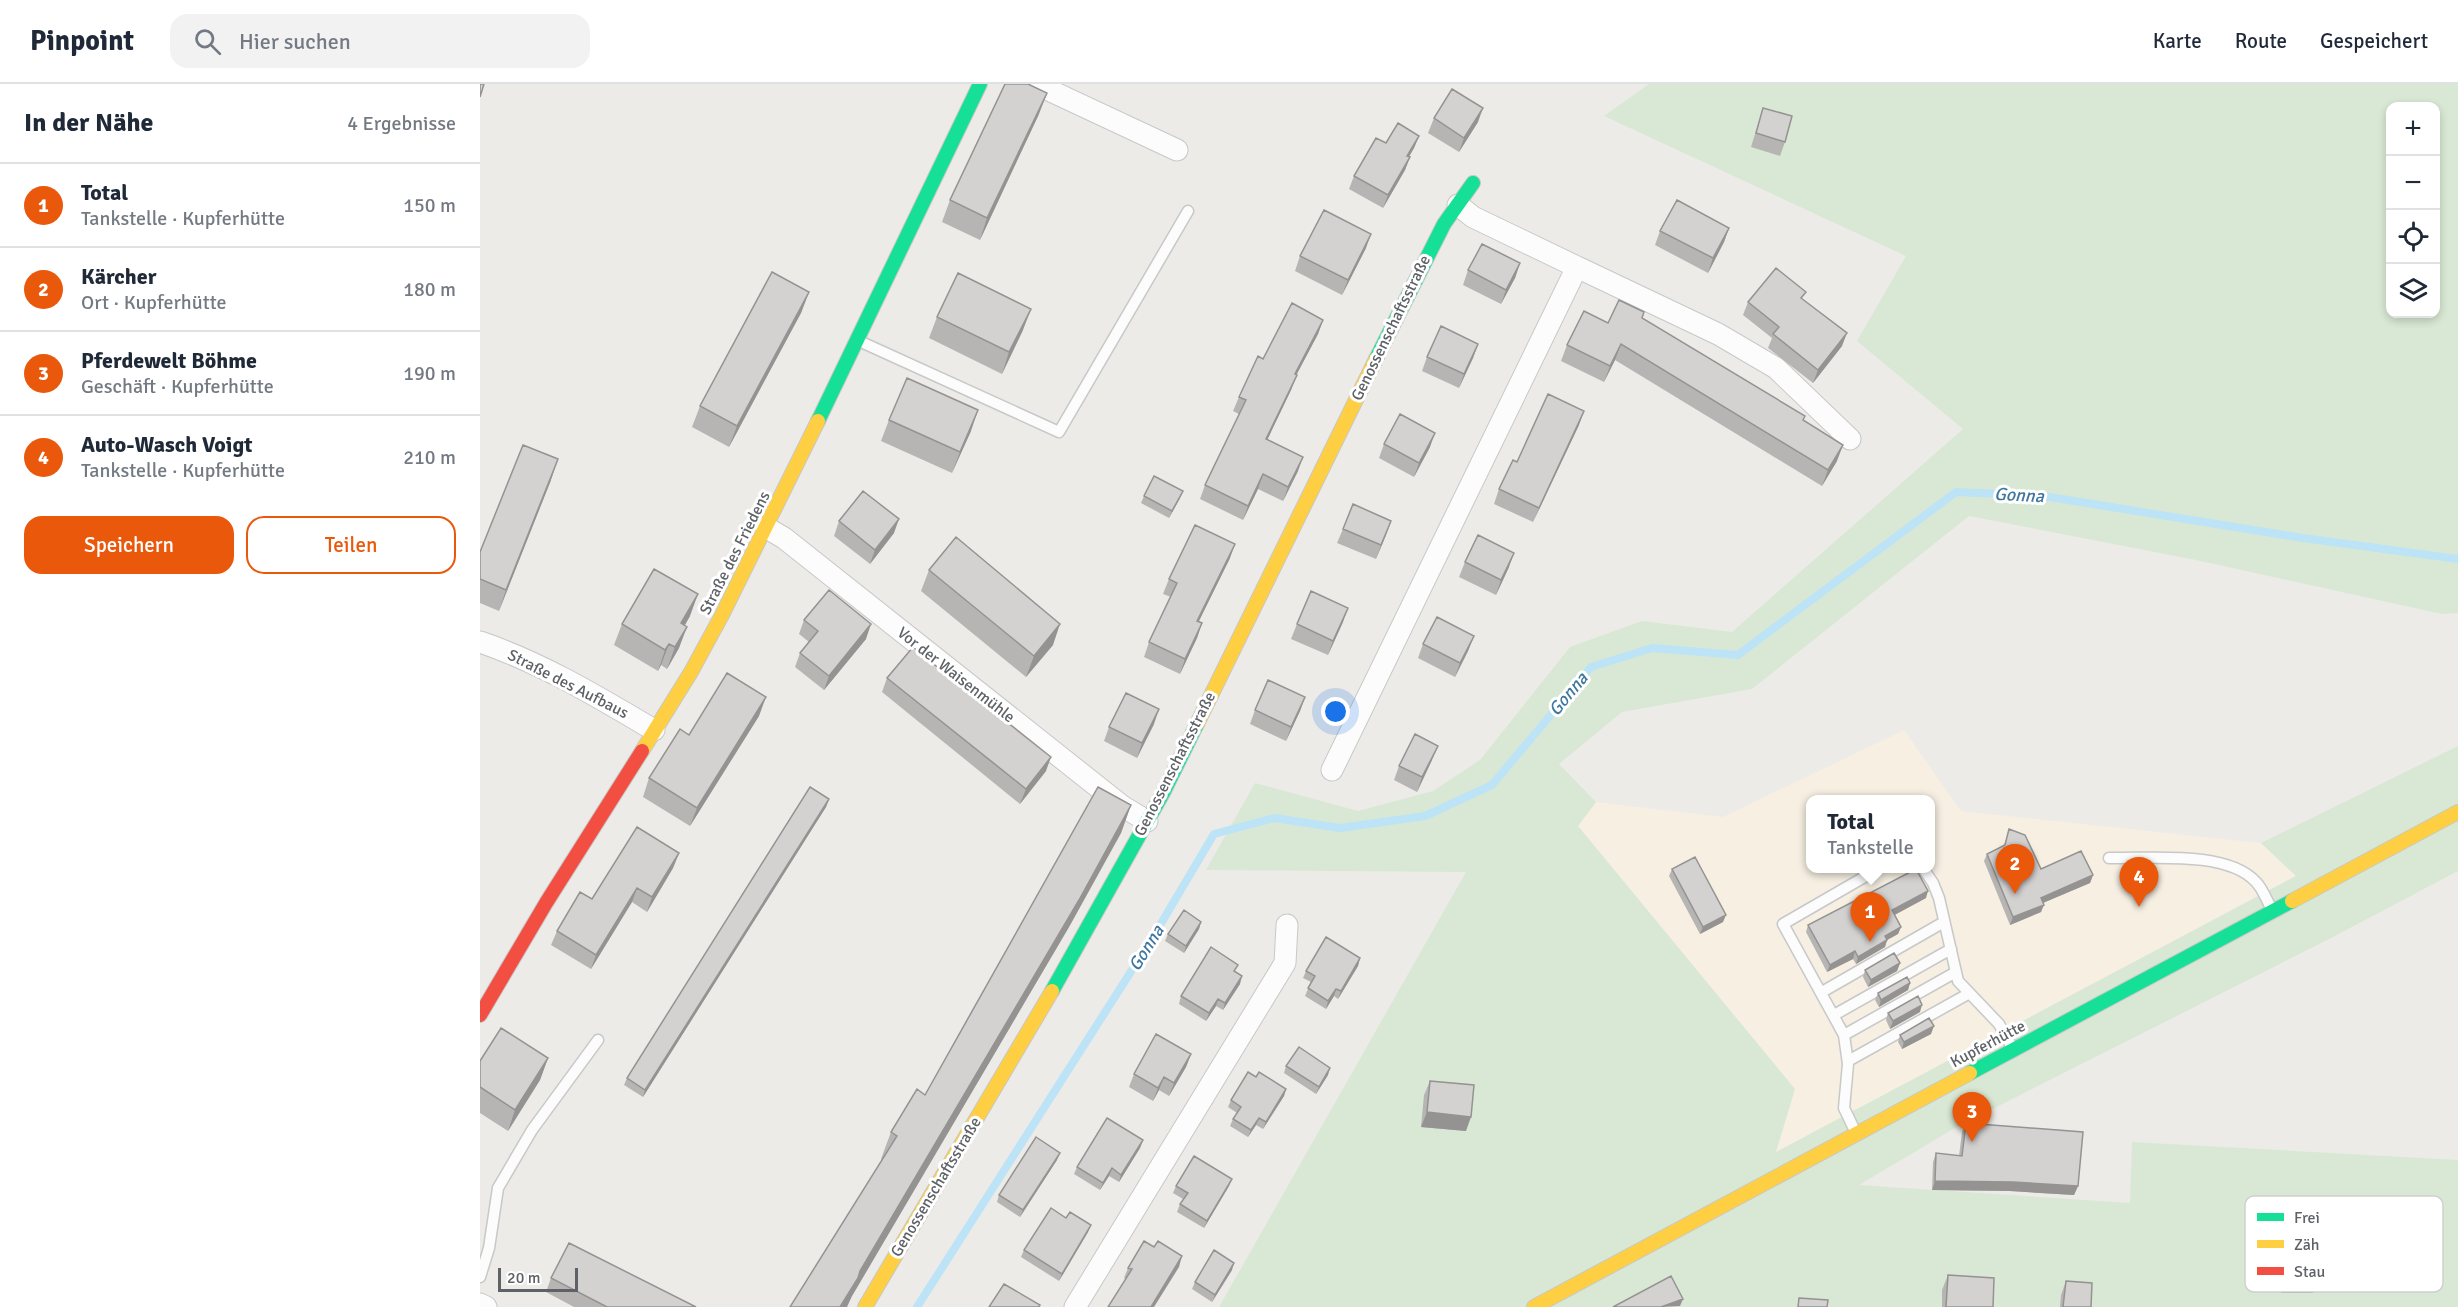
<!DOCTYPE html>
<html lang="de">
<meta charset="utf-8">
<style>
:root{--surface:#fff;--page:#f2f2f3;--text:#1f2937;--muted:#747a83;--line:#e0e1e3;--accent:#ea580c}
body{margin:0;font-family:Signika,sans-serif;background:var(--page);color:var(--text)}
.controls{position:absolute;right:18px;top:18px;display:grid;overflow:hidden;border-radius:12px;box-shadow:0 3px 9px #0003}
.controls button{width:54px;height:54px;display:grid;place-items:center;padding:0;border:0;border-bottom:2px solid var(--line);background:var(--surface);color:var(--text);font:30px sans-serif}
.scale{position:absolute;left:18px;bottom:15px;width:80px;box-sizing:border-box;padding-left:6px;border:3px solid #5e6266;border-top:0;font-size:16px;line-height:21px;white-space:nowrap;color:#5e6266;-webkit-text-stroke:4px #fff;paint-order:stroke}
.you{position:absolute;left:856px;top:628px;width:21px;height:21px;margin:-15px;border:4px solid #fff;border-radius:50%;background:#1a73e8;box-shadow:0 0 0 9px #1a73e833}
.badge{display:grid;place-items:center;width:39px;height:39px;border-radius:50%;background:var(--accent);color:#fff;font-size:20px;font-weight:700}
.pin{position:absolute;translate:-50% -50px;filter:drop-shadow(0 2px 3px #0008)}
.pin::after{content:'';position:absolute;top:32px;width:21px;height:18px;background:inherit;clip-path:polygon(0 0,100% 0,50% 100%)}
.popup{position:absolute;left:1326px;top:711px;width:129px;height:78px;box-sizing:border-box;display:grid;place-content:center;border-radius:12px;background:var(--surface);filter:drop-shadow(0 2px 4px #0005);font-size:20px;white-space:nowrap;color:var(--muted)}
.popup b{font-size:22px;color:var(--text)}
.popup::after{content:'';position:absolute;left:50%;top:100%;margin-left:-12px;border:12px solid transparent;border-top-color:var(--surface)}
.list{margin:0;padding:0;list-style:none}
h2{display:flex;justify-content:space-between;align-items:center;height:78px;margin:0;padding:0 24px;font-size:26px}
h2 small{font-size:20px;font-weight:400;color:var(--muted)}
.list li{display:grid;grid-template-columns:39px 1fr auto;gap:18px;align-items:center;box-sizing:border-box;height:84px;padding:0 24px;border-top:2px solid var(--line)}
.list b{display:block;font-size:22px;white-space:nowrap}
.list p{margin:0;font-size:20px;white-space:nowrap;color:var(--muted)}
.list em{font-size:20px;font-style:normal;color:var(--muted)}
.actions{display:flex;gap:12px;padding:18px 24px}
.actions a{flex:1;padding:14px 0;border:2px solid var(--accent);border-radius:18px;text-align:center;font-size:21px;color:var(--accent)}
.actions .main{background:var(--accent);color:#fff}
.icon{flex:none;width:33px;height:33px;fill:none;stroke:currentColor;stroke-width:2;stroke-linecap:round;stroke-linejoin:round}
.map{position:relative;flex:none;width:1978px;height:1223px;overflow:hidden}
header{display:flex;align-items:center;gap:36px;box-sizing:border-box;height:84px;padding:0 30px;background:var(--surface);border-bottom:2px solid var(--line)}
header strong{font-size:28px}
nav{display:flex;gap:33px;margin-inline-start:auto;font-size:21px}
.search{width:420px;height:54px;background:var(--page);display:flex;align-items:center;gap:15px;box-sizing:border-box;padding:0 21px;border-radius:18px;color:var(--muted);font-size:22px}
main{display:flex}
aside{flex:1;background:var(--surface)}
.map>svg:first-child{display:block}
.commercial{fill:#f6efe2;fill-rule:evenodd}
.green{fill:#d8e8d4;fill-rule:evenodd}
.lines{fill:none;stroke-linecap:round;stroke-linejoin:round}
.stream{stroke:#bde3f7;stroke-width:8}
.lane-casing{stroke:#c7c8c8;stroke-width:13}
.street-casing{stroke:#c7c8c8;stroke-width:23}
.fast-casing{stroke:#c7c8c7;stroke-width:16}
.slow-casing{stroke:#c7c8c7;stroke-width:16}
.jam-casing{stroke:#c7c8c7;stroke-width:16}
.lane{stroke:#fcfcfc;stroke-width:10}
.street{stroke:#fcfcfc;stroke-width:21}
.fast{stroke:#16e098;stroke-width:14}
.slow{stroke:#ffcf43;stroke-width:14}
.jam{stroke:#f24e42;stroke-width:14}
.wall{fill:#b6b5b4}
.shaded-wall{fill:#949392}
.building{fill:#d4d2d1;stroke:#949392;stroke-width:1.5}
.labels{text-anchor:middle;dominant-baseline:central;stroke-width:6;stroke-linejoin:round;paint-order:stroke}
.street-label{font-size:16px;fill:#5e6266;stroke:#fff}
.water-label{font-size:18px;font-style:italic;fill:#3f779e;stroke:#fff}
.key{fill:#fff;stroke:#cfd0d1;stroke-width:1.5}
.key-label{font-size:16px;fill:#5e6266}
</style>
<header>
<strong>Pinpoint</strong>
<div class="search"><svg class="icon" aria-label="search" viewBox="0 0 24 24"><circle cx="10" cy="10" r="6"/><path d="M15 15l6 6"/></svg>Hier suchen</div>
<nav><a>Karte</a><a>Route</a><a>Gespeichert</a></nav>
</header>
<main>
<aside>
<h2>In der Nähe<small>4 Ergebnisse</small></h2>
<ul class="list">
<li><span class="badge">1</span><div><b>Total</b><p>Tankstelle · Kupferhütte</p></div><em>150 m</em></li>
<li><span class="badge">2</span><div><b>Kärcher</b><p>Ort · Kupferhütte</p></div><em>180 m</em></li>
<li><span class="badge">3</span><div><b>Pferdewelt Böhme</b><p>Geschäft · Kupferhütte</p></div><em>190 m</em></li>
<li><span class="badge">4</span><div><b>Auto-Wasch Voigt</b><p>Tankstelle · Kupferhütte</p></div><em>210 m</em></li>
</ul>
<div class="actions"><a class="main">Speichern</a><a>Teilen</a></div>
</aside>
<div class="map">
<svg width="1978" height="1223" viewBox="0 0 1978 1223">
<rect width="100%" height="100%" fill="#edebe8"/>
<!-- commercial -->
<path class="commercial" d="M1424,646L1481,727L1781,759L1816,792L1296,1068L1097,742L1116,718L1243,733ZM1330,716H1450V784H1330Z"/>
<!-- green -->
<path class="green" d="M1169,0H1978V529L1962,530L1716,476L1489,432L1272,605L1142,628L1079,680L1116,718L1098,742L1315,1005L1296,1068L1816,792L1781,759L1978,662V787L1853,853L1475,1044L1379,1101L1650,1119L1652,1058L1978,1076V1223H739L986,788L726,786L775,699L878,727L953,707L1000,676L1090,563L1162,537L1252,548L1483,345L1377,257L1426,172L1124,32ZM1910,22H1956V230H1910Z"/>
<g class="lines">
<!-- stream -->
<path class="stream" d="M437,1223L673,853L734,750L794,734L860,744L945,732L1012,701L1111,583L1172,564L1258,571L1476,408L1563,412L1823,454L1978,475"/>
<defs>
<path id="lane" d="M379,257L579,348L708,127
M1629,774C1669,775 1747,766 1776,798C1783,805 1787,817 1792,826
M1443,784L1453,799L1459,814L1478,897L1519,940L1533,965
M1342,908L1464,838
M1354,931L1471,865
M1364,951L1476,888
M1368,977L1488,910
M1376,1049L1364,1024L1368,980L1364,951L1303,840L1400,784
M0,1193L9,1164L18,1104L52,1046L118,956"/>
<path id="street" d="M556,0L697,66
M1097,183L1238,250L1296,284L1370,355
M287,444L304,454L642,722L667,737
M0,558C62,579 118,613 174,646
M852,686L1097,183L993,133L978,121
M0,1220L6,1223
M595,1223L805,879L807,841"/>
<path id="fast" d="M896,275L964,140L993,99
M338,337L500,0
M572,907L684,707L717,640
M1490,989L1812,817"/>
<path id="slow" d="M717,640L896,275
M162,667L211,588L242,531L338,337
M1812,817L1978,728
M385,1223L572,907
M1054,1223L1490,989"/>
<path id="jam" d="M0,931L66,819L162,667"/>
</defs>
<!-- lane casing -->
<use href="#lane" class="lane-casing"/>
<!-- street casing -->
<use href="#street" class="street-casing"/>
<!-- fast casing -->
<use href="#fast" class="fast-casing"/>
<!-- slow casing -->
<use href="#slow" class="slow-casing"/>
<!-- jam casing -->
<use href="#jam" class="jam-casing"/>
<!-- lane -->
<use href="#lane" class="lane"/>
<!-- street -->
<use href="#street" class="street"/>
<!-- fast -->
<use href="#fast" class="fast"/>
<!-- slow -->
<use href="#slow" class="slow"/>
<!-- jam -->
<use href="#jam" class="jam"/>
</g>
<!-- wall -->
<path class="wall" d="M1283,24L1305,58L1300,72L1271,63Z
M559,30L500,156L462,138L470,116Z
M954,34L998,38L979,68L948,49Z
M939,52L934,64L929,73H930L925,86L903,124L869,105L874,92L906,59Z
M1249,144L1244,158L1228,189L1175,161L1180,147Z
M886,164L862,211L815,187L820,172Z
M1040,179L1035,194L1021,220L983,201L988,186Z
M329,208L321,229L249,363L212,343L220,322Z
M1323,216L1362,262L1333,299L1288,264L1292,254L1263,231L1268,218Z
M1164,228L1162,234L1323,337L1357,377L1342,402L1135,276L1124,298L1081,277L1087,261L1128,239Z
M457,233L543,246L522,290L449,254Z
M843,236L838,250L816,291L811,306L787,356L818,387L803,417L778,405L763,436L720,415L725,401L759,330L753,327L759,313L783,275Z
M998,260L993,274L979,304L942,287L947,273Z
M409,336L491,347L472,389L401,357Z
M1099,341L1053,438L1014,420L1019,405L1037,378Z
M904,360L950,363L934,393L899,374Z
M71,396L19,527L0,519V468Z
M664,412L700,414L689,434L661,419Z
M359,437L414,449L390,480L354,452Z
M863,445L906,451L896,475L857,459Z
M750,474L719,537L722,539L717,554L700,590L664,573L669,558L691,513L683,510L689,495Z
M985,478L1029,483L1016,511L979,493Z
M449,486L573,561L546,593L441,507Z
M210,532L205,541L199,564L187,585L181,581L178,587L134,561L142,540Z
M324,536L386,555L344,606L315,583L320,569L329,558L319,550Z
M863,538L848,571L811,555L817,540Z
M994,552L988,567L975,593L938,574L943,560Z
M407,594L566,687L540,720L402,608Z
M825,613L820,627L806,657L770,640L775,626Z
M279,632L210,742L163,713L169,694L209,651Z
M674,640L657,674L624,657L629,643Z
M952,676L937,708L914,696L919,682Z
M349,715L346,723L163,1013L144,1001L147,994Z
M651,721L641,749L589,843L372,1212L402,1076L401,1075L411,1048L445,1011Z
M1529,745L1561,785L1613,791L1610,799L1563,819L1561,828L1530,841L1504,777L1507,770L1524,762Z
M199,769L193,784L167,828L152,818L111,885L71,861L77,847L112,815Z
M1192,785L1243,838L1220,850L1189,792Z
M1446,814L1414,831L1421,843L1418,850L1407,856L1405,863L1376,880L1373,875L1347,888L1326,848L1328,841Z
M721,838L719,845L704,869L685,857L688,850Z
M880,874L878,882L858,915L854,912L846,925L825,912L831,898L823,894L826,887Z
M1420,879L1417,887L1388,903L1383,893L1385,886Z
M755,888L760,900L743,926L736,922L726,937L699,920L701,912Z
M1430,899L1428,906L1399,923L1395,916L1398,909Z
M1440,928L1410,945L1406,936L1408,929Z
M1451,950L1422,965L1418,958L1420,951Z
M711,970L706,983L689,1012L679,1006L673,1017L649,1003L654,990Z
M68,974L60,996L28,1047L0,1029V977Z
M806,982L848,991L836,1010L804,989Z
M776,993L806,1005L804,1012L783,1045L776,1041L768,1053L750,1042L753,1035L757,1029L748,1023L751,1016Z
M950,997L986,1047L941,1043L944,1011Z
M1486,1039L1598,1102L1594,1111L1530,1107L1452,1106L1453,1078L1456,1069L1479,1072L1482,1048Z
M663,1056L660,1064L639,1098L629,1092L620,1106L594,1090L597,1083Z
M577,1076L540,1133L517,1118L519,1111Z
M696,1102H749L724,1144L697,1128L700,1120L703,1115L693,1109Z
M608,1148L579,1197L541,1173L544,1166Z
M1807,1158L1838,1195L1833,1209H1801V1172Z
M699,1183L646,1195L644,1194L648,1184Z
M752,1186L732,1218L712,1205L715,1198Z
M1468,1191L1513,1223H1462V1206Z
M71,1194L216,1223H94L66,1208Z
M1586,1197L1611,1223H1580L1581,1211Z"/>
<!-- shaded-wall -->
<path class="shaded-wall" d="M567,9L559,30L500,156L507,134Z
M1003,24L998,38L979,68L984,54Z
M939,52L934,64L922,84L927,72Z
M930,73L925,86L903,124L908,111Z
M1249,144L1244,158L1228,189L1233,174Z
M891,150L886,164L862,211L868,196Z
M1040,179L1035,194L1021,220L1026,206Z
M329,208L321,229L249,363L257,342Z
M551,225L543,246L522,290L529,268Z
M843,236L838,250L809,305L815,290Z
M1367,249L1362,262L1333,299L1338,286Z
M998,260L993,274L979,304L984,290Z
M1141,260L1135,276L1124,298L1130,282Z
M817,291L811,306L781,369L786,355Z
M498,326L491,347L472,389L480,368Z
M1104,327L1099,341L1053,438L1059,424Z
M955,349L950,363L934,393L939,379Z
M1363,361L1357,377L1342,402L1348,386Z
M823,373L818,387L803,417L808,403Z
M78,375L71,396L19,527L26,506Z
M783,390L778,405L763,436L768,422Z
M703,407L700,414L689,434L692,427Z
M419,435L414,449L390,480L395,466Z
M911,437L906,451L896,475L901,461Z
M755,460L750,474L712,551L717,537Z
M1034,469L1029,483L1016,511L1021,496Z
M218,510L210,532L194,560L201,539Z
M868,524L863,538L848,571L853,557Z
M722,539L717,554L700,590L705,575Z
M391,540L386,555L344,606L349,592Z
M580,540L573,561L546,593L554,572Z
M207,543L199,564L187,585L195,563Z
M994,552L988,567L975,593L980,579Z
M189,560L181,581L178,587L185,566Z
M286,613L279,632L210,742L217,724Z
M825,613L820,627L806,657L811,643Z
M679,625L674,640L657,674L662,659Z
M958,662L952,676L937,708L942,693Z
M571,673L566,687L540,720L546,705Z
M349,715L346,723L163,1013L165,1006Z
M651,721L641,749L589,843L372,1212L367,1223H360L380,1187Z
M199,769L193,784L167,828L172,813Z
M1613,791L1610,799L1558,821L1561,814Z
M157,804L152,818L111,885L116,871Z
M1448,807L1446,814L1409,834L1412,826Z
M1564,821L1561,828L1530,841L1533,833Z
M1246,831L1243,838L1220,850L1223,843Z
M721,838L719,845L704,869L706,862Z
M1421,843L1418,850L1407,856L1405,863L1376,880L1378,873L1405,852Z
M1375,867L1373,875L1347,888L1350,881Z
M880,874L878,882L858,915L861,907Z
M1420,879L1417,887L1388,903L1391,896Z
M762,892L760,900L743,926L745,919Z
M1430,899L1428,906L1399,923L1401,916Z
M856,905L854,912L846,925L848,917Z
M738,915L736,922L726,937L729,929Z
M1442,921L1440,928L1410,945L1413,937Z
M1454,942L1451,950L1422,965L1424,958Z
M711,970L706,983L689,1012L694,999Z
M68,974L60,996L28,1047L35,1026Z
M850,984L848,991L836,1010L839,1003Z
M684,993L679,1006L673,1017L678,1004Z
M806,1005L804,1012L783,1045L786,1038Z
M947,1028L991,1033L986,1047L941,1043Z
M779,1034L776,1041L768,1053L771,1046Z
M663,1056L660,1064L639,1098L641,1091Z
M580,1069L577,1076L540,1133L543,1126Z
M632,1084L629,1092L620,1106L623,1099Z
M752,1095L749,1102L724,1144L727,1137Z
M1455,1097L1533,1098L1598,1102L1594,1111L1530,1107L1452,1106Z
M611,1141L608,1148L579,1197L582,1190Z
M702,1172L699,1183L674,1223H671Z
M754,1179L752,1186L732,1218L735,1211Z
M1807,1195H1838L1833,1209H1801Z
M1203,1215L1200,1222L1181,1223Z"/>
<!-- building -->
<path class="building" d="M0,0H4L0,13Z
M525,0H548L567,9L507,134L470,116Z
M972,5L1003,24L984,54L954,34Z
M1283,24L1312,32L1305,58L1276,49Z
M918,39L939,52L927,72L930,73L908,111L874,92L896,54L906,59Z
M1197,116L1249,144L1233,174L1180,147Z
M844,126L891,150L868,196L820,172Z
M1002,160L1040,179L1026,206L988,186Z
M1296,184L1326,208L1321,214L1367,249L1338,286L1293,250L1299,243L1268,218Z
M292,188L329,208L257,342L220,322Z
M478,189L551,225L529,268L457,233Z
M1139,216L1164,228L1162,234L1325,332L1323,336L1363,361L1348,386L1141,260L1130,282L1087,261L1104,227L1128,239Z
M812,219L843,236L815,290L817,291L786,355L823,373L808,403L783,390L768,422L725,401L766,316L759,313L778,272L783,275Z
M961,242L998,260L984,290L947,273Z
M427,294L498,326L480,368L409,336Z
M1068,310L1104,327L1059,424L1019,405L1033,376L1037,378Z
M920,330L955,349L939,379L904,360Z
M43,361L78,375L26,506L0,495V468Z
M674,392L703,407L692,427L664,412Z
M383,407L419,435L395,466L359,437Z
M873,420L911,437L901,461L863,445Z
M715,441L755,460L717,537L722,539L705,575L669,558L697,499L689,495Z
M998,451L1034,469L1021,496L985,478Z
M476,453L580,540L554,572L449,486Z
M174,485L218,510L201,539L207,543L195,563L189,560L185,566L142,540Z
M349,506L391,540L349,592L320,569L338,547L324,536Z
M831,507L868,524L853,557L817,540Z
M957,533L994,552L980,579L943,560Z
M433,563L512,628L513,627L571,673L546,705L407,594Z
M247,589L286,613L217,724L169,694L200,645L209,651Z
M788,596L825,613L811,643L775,626Z
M646,609L679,625L662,659L629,643Z
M935,650L958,662L942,693L919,682Z
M330,703L349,715L165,1006L147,994Z
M618,703L651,721L599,816L380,1187L378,1194L360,1223H310L417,1052L411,1048L437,1005L445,1011Z
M157,743L199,769L172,813L157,804L116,871L77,847L100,808L112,815Z
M1529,745L1545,751L1561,785L1601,767L1613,791L1561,814L1564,821L1533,833L1507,770L1525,761Z
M1215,773L1246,831L1223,843L1192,785Z
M1436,785L1448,807L1412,826L1421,843L1405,852L1407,856L1378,873L1375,867L1350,881L1328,841Z
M704,826L721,838L706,862L688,850Z
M846,853L880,874L861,907L856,905L848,917L828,904L835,892L826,887Z
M731,863L758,881L754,887L762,892L745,919L738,915L729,929L701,912Z
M1414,869L1420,879L1391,896L1385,886Z
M1427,893L1430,899L1401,916L1398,909Z
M1438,912L1442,921L1413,937L1408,929Z
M1449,934L1454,942L1424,958L1420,951Z
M21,944L68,974L35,1026L0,1003V977Z
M676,950L711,970L694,999L684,993L678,1004L654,990Z
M819,963L850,984L839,1003L806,982Z
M768,988L776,993L779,988L806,1005L786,1038L779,1034L771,1046L753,1035L761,1023L751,1016Z
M950,997L994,1001L991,1033L947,1028Z
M627,1034L663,1056L641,1091L632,1084L623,1099L597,1083Z
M1486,1039L1603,1048L1598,1102L1533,1098L1455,1097L1456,1069L1482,1072Z
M556,1053L580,1069L543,1126L519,1111Z
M714,1072L752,1095L727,1137L700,1120L708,1109L696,1102Z
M571,1124L586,1134L590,1128L611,1141L582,1190L544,1166Z
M664,1157L674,1163L678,1157L702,1172L671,1223H628L652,1185L648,1184Z
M1807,1158H1838V1195H1807Z
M89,1159L216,1223H127L71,1194Z
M734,1166L754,1179L735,1211L715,1198Z
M1468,1191L1514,1194L1513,1223H1466Z
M1191,1192L1203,1215L1181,1223H1133Z
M1586,1197L1612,1199L1611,1223H1583Z
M524,1200L560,1221L559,1223H509Z
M1319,1214L1348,1216L1347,1223H1318Z"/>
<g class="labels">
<!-- street labels -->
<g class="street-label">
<text transform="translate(911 244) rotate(-64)">Genossenschaftsstraße</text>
<text transform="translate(255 469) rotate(-63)">Straße des Friedens</text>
<text transform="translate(476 591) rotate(38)">Vor der Waisenmühle</text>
<text transform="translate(88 600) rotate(27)">Straße des Aufbaus</text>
<text transform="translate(695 680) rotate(-63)">Genossenschaftsstraße</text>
<text transform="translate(1508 960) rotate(-28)">Kupferhütte</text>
<text transform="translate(456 1103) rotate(-59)">Genossenschaftsstraße</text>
</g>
<!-- water labels -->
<g class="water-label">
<text transform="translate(1539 411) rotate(3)">Gonna</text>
<text transform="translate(1088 610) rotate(-50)">Gonna</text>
<text transform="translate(666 864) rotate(-58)">Gonna</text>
</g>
</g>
<!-- legend -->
<rect x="1765" y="1112" width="198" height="96" rx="9" class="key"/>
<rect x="1777" y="1129" width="27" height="8" fill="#16e098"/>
<rect x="1777" y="1156" width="27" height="8" fill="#ffcf43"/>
<rect x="1777" y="1183" width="27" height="8" fill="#f24e42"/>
<g class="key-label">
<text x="1814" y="1139">Frei</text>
<text x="1814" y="1166">Zäh</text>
<text x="1814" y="1193">Stau</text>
</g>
</svg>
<div class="controls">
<button>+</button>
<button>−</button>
<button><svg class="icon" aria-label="locate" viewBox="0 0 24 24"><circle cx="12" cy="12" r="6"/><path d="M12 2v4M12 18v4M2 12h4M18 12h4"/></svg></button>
<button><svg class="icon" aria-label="layers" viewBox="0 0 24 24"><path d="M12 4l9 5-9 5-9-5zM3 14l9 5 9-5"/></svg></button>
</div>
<div class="scale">20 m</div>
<div class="you"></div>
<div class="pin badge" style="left:1390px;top:858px">1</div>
<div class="popup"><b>Total</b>Tankstelle</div>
<div class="pin badge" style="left:1535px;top:810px">2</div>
<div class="pin badge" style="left:1492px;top:1058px">3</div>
<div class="pin badge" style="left:1659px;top:823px">4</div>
</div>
</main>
